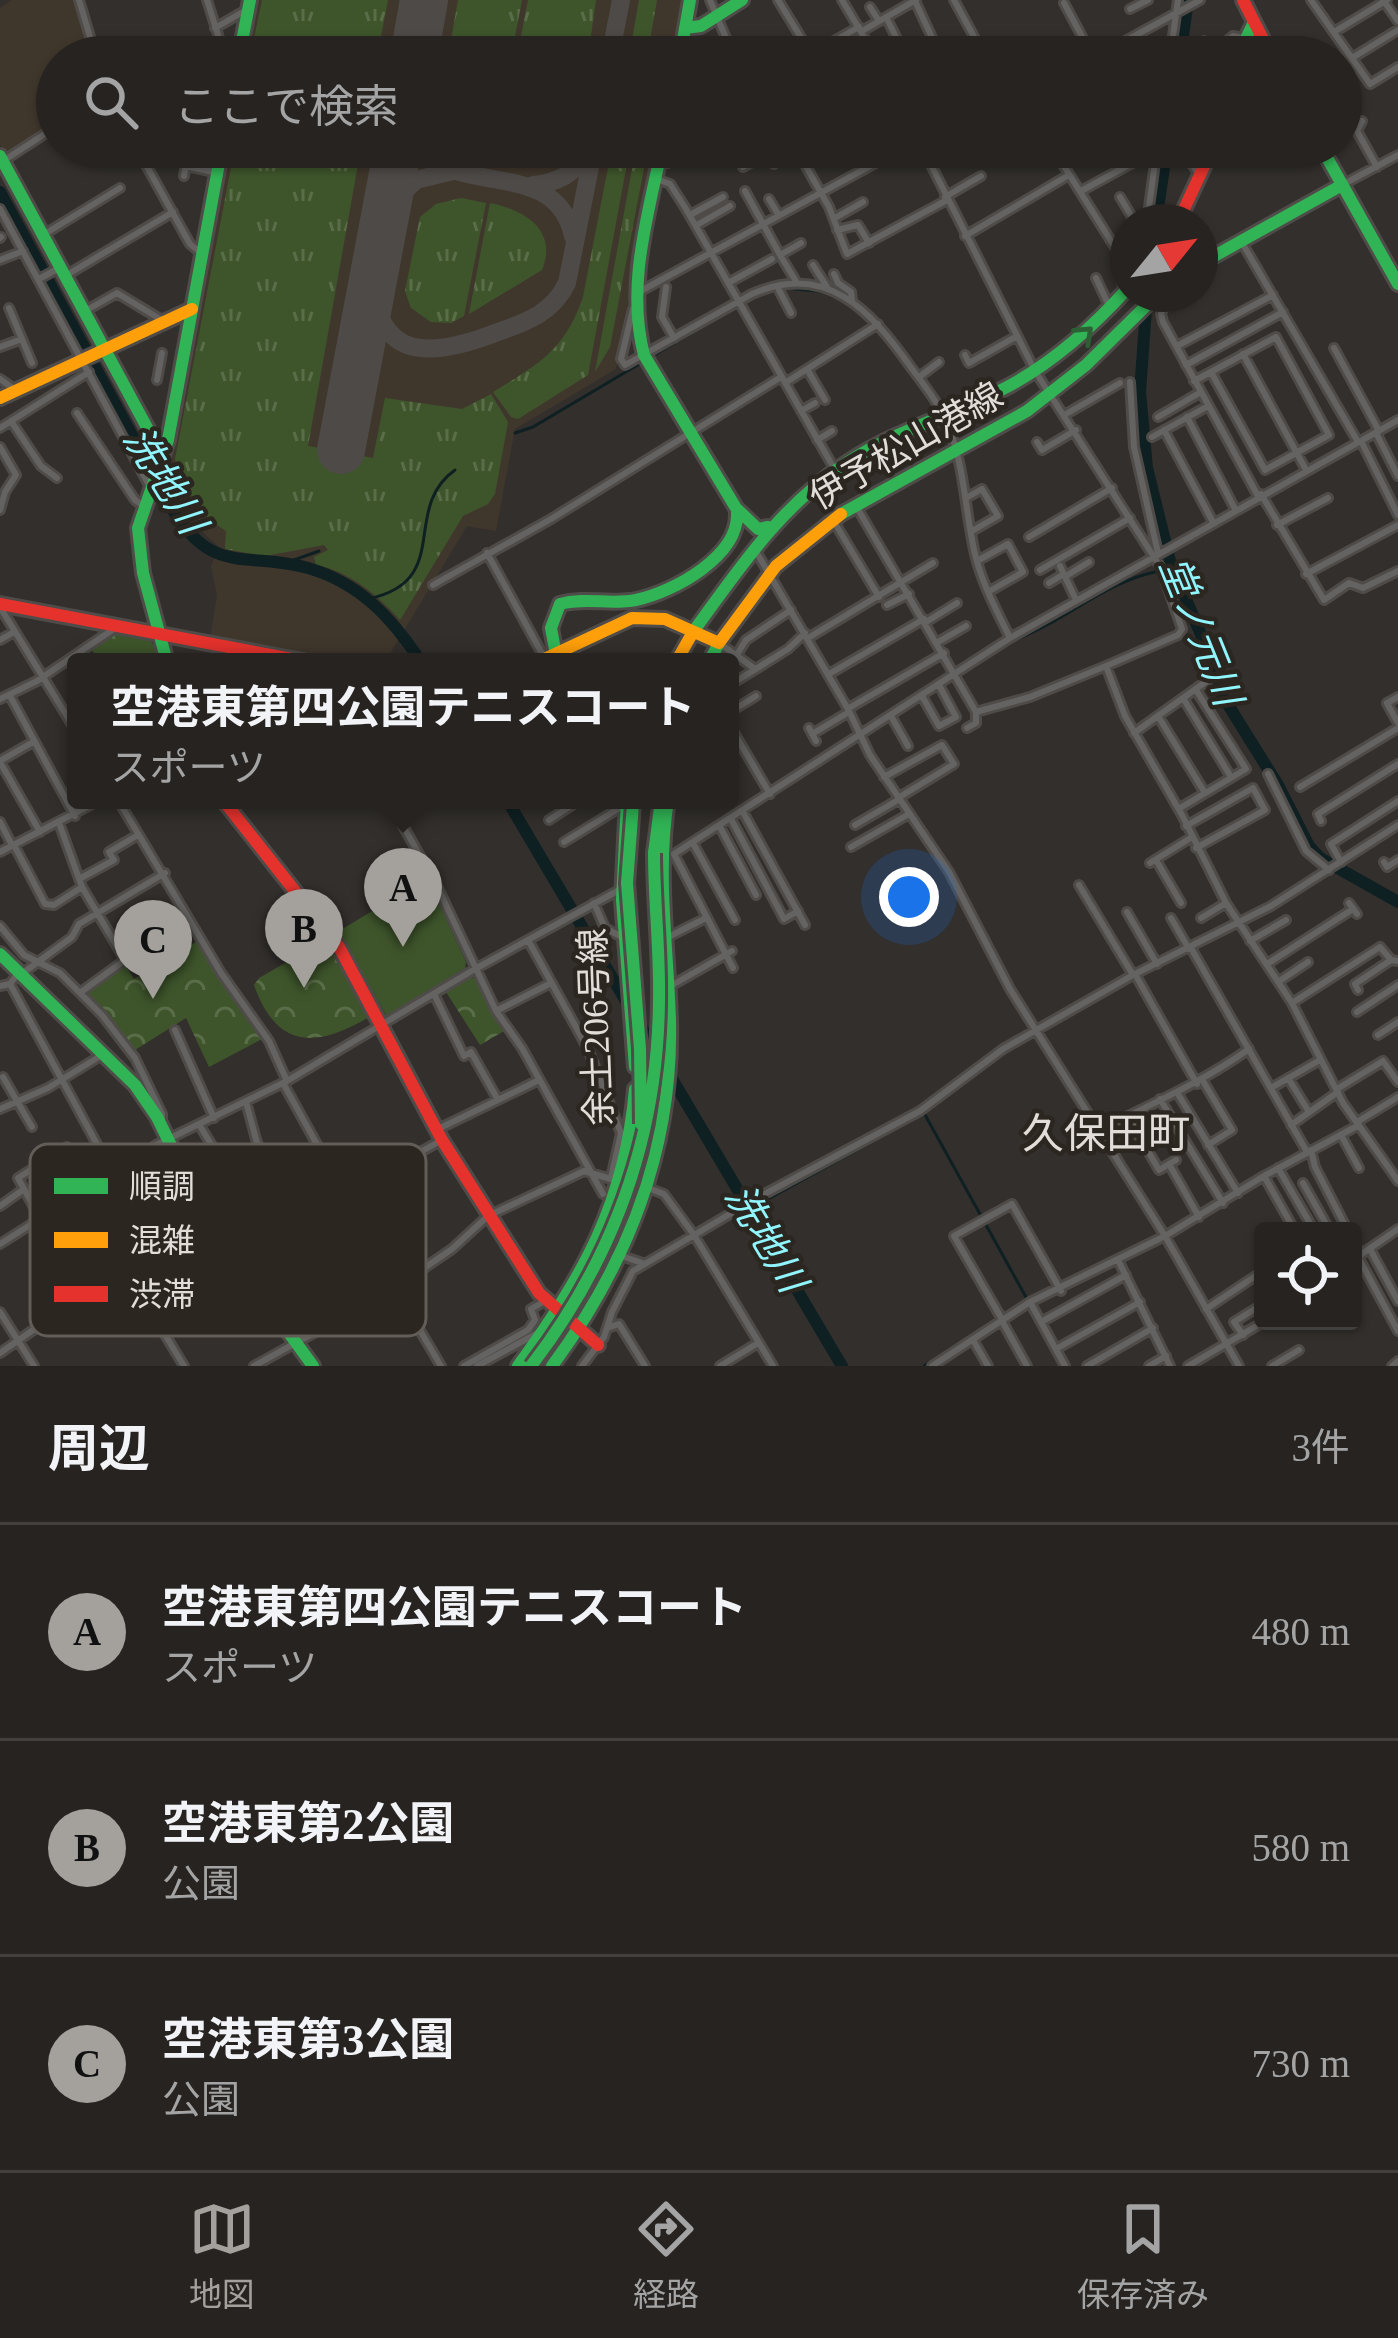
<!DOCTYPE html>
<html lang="ja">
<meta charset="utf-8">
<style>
:root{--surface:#262321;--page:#2e2b2a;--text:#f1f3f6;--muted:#a4a4a5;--line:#42403f;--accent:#a4a19d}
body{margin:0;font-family:"Times New Roman","Noto Sans JP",serif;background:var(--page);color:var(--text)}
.controls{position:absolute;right:36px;bottom:36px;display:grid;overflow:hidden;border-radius:12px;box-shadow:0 3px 9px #0004}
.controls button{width:108px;height:108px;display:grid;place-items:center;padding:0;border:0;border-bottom:3px solid var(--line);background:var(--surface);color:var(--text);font:60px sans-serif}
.compass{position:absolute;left:1110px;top:204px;width:108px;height:108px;border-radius:50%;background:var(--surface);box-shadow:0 3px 9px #0004;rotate:60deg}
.you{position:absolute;left:909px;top:897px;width:42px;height:42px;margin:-30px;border:9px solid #fff;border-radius:50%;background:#1a73e8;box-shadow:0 0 0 18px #1a73e833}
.badge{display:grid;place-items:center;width:78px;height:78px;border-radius:50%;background:var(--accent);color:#111;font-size:39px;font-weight:700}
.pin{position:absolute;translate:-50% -99px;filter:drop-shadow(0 3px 6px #0008)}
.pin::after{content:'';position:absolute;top:63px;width:42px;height:36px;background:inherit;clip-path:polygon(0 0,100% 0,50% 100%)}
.popup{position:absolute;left:67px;top:653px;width:672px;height:156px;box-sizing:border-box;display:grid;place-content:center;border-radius:12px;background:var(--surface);filter:drop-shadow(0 3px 9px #0005);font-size:39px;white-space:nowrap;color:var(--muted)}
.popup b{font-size:45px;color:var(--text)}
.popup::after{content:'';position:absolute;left:50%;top:100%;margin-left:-24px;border:24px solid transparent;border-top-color:var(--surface)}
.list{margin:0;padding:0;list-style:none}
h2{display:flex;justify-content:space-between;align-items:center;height:156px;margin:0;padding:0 48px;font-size:51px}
h2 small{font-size:39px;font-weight:400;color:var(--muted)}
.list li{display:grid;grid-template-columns:78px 1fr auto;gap:36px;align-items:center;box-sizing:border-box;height:216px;padding:0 48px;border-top:3px solid var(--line)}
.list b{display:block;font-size:45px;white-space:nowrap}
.list p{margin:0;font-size:39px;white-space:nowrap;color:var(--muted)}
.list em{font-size:39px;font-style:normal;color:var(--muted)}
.icon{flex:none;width:66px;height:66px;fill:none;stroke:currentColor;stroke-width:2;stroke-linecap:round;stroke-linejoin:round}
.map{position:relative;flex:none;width:1398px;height:1366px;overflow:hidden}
.search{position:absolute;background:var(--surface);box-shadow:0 3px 9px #0004;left:36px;right:36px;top:36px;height:132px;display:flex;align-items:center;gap:30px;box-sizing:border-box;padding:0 42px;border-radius:66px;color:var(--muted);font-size:45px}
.sheet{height:804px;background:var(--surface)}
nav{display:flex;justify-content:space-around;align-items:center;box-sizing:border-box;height:168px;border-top:3px solid var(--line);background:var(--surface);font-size:33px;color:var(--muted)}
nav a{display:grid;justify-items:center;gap:6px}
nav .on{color:var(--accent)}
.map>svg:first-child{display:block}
.built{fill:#40372c}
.grass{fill:url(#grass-tufts)}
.park{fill:url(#park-crowns)}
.pitch{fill:#3e552b}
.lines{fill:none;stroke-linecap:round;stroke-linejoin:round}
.stream{stroke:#0f2022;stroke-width:3}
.river{stroke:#0f2022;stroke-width:12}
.taxiway{stroke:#4e4a48;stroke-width:18}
.runway{stroke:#4e4a48;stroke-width:48}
.street-casing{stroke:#4e4b48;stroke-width:12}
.fast-casing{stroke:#4e4b48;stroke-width:18}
.slow-casing{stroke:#4e4b48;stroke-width:18}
.jam-casing{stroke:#4e4b48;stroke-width:18}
.street{stroke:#656361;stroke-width:6}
.fast{stroke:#30b455;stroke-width:12}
.slow{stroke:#ff9f0a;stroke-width:12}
.jam{stroke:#e5322d;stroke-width:12}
.fast-bridge-casing{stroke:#4e4b48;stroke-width:18;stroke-linecap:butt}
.fast-bridge{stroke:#30b455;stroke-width:12}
.oneway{stroke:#2d5f35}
.labels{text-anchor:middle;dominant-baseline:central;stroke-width:9;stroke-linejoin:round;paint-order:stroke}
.street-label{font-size:36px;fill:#e1deda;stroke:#2b261f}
.water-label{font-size:39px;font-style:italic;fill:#91f5fe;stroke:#2b261f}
.quarter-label{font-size:42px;fill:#e1deda;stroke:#2b261f}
.key{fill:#2b261f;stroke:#625d57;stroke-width:3}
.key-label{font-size:33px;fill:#e1deda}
</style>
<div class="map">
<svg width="1398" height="1366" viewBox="0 0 1398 1366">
<defs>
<pattern id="grass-tufts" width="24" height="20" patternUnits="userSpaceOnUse" patternTransform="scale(3)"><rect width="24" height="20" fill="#3e552b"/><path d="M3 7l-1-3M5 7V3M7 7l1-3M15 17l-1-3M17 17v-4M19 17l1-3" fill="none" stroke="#5a6d49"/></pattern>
<pattern id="park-crowns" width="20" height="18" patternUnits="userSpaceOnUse" patternTransform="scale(3)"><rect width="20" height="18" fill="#3e552b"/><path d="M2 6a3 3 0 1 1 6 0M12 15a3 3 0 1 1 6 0" fill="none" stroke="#5a6d49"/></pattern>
</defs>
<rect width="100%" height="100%" fill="#322f2c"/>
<!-- built -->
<path class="built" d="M12,0H74L91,57H57V122L5,153L0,145V8Z
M255,0H685L674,57H245Z
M228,147H657L616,369L515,429L496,531L467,526L385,662H342L210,639L217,595L211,566L219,547L191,522L166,475Z"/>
<!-- grass -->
<path class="grass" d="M262,0H388L377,57H250Z
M458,0H522L511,57H448Z
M528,0H596L588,57H517Z
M639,0H657L647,57H629Z
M235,147H361L308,446L373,458L385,398L462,409L491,394L508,422L495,494L488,504L463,516L400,620C378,595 349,571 316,565L314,557L328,550L324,545L265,556L225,549L226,531C198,514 183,491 175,459Z
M612,147H630L588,375L518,419L511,417L493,392C539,364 565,350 583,297Z
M636,147H648L610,347L595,372Z
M461,198L486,203L464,316L451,323L431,322L411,308L405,291L420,217L436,204Z
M490,203C525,210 558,230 542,270L469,314Z"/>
<!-- park -->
<path class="park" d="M118,629L149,637L162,662H97L92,648Z
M198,941L264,1038L209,1067L186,1018L135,1050L83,992L125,965L134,979Z
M318,944L330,947L369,1017C317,1048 277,1050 254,985L259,978Z
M466,978H474L504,1031L480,1045L446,992Z
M153,1209L177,1253L134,1280L110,1235Z"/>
<!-- pitch -->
<path class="pitch" d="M427,878L466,962L465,968L387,1017L339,931Z"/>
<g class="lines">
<!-- stream -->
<path class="stream" d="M786,288L827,292
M656,354L736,306
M914,377L936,410
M515,433L533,427L641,363
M963,500L972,555
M283,564L319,551
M975,565L986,595
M368,599C454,581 400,509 455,470
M1014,640C1064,622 1103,583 1155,572
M748,1210L924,1113L1027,1299L1004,1315
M924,1366L996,1320"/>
<!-- river -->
<path class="river" d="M1180,57L1188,0
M0,192L171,507C212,577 245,551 308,568C360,583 392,618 421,662
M1156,222L1167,147
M1147,294L1140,392L1147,468L1170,561L1207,649L1217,687L1278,785L1309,846L1320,858L1398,902
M507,800L842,1366"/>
<!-- taxiway -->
<path class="taxiway" d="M610,57L621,0
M417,147C459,198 556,157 573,236
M533,185C558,183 575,173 589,152
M386,209L416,180L453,171
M372,280C378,361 430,357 490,335C522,323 551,316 567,283L594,147"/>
<!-- runway -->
<path class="runway" d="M414,57L424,0
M341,450L398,147"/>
<defs>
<path id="street" d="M79,0L96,57
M207,0L225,57
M710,0L734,57
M778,0L811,54L859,27
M842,0L876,57
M954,0L985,57
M1311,0L1370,84L1398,67
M1383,0L1398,21
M915,1L941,57
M1064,3L1093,57
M870,7L879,21
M1130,9L1148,0
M886,17L906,57
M215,28L248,9
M862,31L916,0
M1334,32L1387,0
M1204,41L1217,49L1233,36L1243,38
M969,57L982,51
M989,57L1005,48
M1096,57L1200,0
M1170,57L1178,0
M1352,58L1398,30
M1341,84L1342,83
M1362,121L1357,131L1377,167
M136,147L190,244L202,254
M761,147L774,164
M795,147L829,207L847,254L947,200
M922,147L1035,371L1161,568L1182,629L1178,635L1106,666L1125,716L1182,815L1226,903L1292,1003L1343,1103L1398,1181
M1052,147L1128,268
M1172,147L1185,155L1199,174
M925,156L939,147
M3,161L57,126
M659,163H668L696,147
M186,166L218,173
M806,166L843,147
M743,167L766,154
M184,176L188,153
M657,179L670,184L686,209L835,470
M1342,185L1398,155
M745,191L780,255
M1081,191L1156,150
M945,197L981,176
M1120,197L1135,222
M769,199L778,214
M0,209L151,489
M690,215L723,197
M835,218L863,202
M1147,222L1157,148
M697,225L730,206
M837,230L858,225L869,243
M43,235L120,188
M965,236L1069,175
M0,238L1,237
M1241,241L1358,442
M0,260L23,251
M813,265L827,287
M834,274L838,283L851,292L852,301
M65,276L173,212
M1096,278L1110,308
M39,279L61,267
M728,283L772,259
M797,283L780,255L801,243
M777,286L791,313
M666,287L662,317L674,338
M637,293L905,147
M1124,293L1122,282L1128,275
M1159,294L1165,304L1161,314L1163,322L1258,496
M9,308L32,363
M633,309L621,359L625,365L752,294C826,261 871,311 910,366C924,385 941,406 949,428C965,469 965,512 975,554C982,584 997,611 1010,638
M85,311L117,293L165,322
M1177,346L1273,295
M0,347L22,339
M1334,348L1379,431
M1243,354L1306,470
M965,355L969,363L1017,336
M1186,365L1283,312
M807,369L825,400
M919,377L939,362
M0,379L14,389
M157,380L162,353
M1194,381L1276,337L1329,435L1265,470L1211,372
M1130,382L1134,447L1158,553
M785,383L878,324
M801,411L815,403
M77,413L135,500L145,507
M1066,414L1120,383
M1158,417L1201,392
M1187,417L1235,509
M11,421L41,466L57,478
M0,428L89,372
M1164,430L1213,522
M1376,433L1398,476
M1152,437L1208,406
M817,440L832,431
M1361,441L1398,515
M1037,442L1042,450L1076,430
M0,447L16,475L5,492L0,510
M1261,494L1324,600L1349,583L1363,588L1398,571
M966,498L982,489L998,516L972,531
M856,506L976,712L1030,697L1106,666
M833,520L879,597
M1277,525L1328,498
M1029,537L1112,488
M754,548L848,709L870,755L949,872L1010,989L1165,1236L1239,1366
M487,553L545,659
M977,561L1008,544L1023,572L988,592
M1060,566L1076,600
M1040,570L1130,518
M1306,574L1398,525
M1066,576L1089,562
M1049,583L1064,574
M433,585L551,519L781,377
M887,605L909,594
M0,607L76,731
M926,622L957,603
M808,638L933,563
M0,640L14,632
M938,642L966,626
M719,643L755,669
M736,656L746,640L791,610
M829,674L924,619
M730,685L788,649L805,633
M10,696L75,816
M922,696L939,726L956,717L939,685
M1398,697L1387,703L1398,723
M1183,698L1231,777
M0,699L37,681L118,626
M849,708L944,653
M730,712L756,696
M891,716L908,746
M1158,716L1205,793
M730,726L770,794
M809,728L816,741
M967,728L976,723V713
M1134,733L1211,678
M812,734L849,712
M0,761L33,742
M0,762L40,832
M1268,774L1306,851L1329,870
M884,777L942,745L954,764L898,798
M1300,787L1398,728
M118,800L221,973L269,1041L287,1081
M384,800L398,817L437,886L496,1011L522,1048L603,1194
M1180,808L1246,769L1196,690
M743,812L805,925
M731,819L784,919L798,911
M549,820L580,800
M1321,821L1318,814L1398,764
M0,822L12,845
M855,825L898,800
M1186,826L1253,788L1265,810L1196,848
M720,827L756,895
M564,842L626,804
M693,843L735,920
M14,845L45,904L54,905L82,887L59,823
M851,847L909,814
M0,852L100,800
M1156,860L1181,903
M1341,862L1331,844L1398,801
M1384,862L1387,867L1398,860
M1150,863L1192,837
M81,878L114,860L109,852L138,835
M1079,885L1133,975
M594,903L605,928L622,937
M1349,903L1357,914
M1127,912L1157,964
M1171,918L1189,949
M1201,918L1226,903
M0,926L24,955L60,973L102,1015L135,1058L162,1114V1125
M664,939L706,918
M528,940L588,1049L621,1133L611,1178
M1250,941L1286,920
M1191,948L1307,1152
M1267,964L1353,909
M733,968L674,854L1010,638L1398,420
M23,973L72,937L79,924L165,873
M1135,974L1197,1084
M1278,982L1308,962
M10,984L112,1172
M0,986L10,984L19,972
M667,988L732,951
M1358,990L1355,984L1391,960L1398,961
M81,992L125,960L82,887
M434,994L464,1056L471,1052L498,1100
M1292,1003L1380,947L1391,960
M496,1011L551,983
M1357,1012L1398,985
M175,1030L214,1118
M1378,1035L1398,1022
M3,1077L32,1127
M1288,1078L1309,1112
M1203,1081L1232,1130L1208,1145
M283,1083L325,1159L352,1190L396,1285
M1271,1088L1320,1060
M1337,1089L1383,1061L1398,1082
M1178,1094L1238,1193
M1160,1099L1223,1203
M246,1102L257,1143L297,1212
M0,1109L48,1088L102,1055
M1128,1116L1159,1170L1176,1160
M1357,1122L1398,1097
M1291,1125L1338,1092
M200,1126L299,1288
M436,1130L539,1080
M1100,1130C1151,1104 1201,1083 1249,1049
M1341,1135L1359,1168
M1311,1150L1315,1167L1348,1231
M1169,1164L1199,1217
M1278,1168L1311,1225L1305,1229
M1264,1176L1295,1231
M71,1178L80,1194
M1303,1183L1330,1231
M648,1188L664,1194L694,1235L773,1366
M352,1190L442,1140
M0,1206L24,1189
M44,1219L89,1292
M41,1220L18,1178L67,1147
M1353,1240L1361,1255
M0,1244L156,1145L287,1081L475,969L621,889
M325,1249L335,1267
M1370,1249L1398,1301
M622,1256L645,1264
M1358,1257L1398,1331
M1118,1260L1170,1366
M1353,1260L1398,1229
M124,1267L184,1366
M395,1288L441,1366
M141,1296L224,1255L347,1183
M1030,1302L1065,1366
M269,1307L374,1246
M1206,1309L1263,1271
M0,1312L34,1366
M1002,1321L1027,1366
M1003,1321L954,1236L1012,1204L1061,1291
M1041,1322L1126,1275
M610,1327L619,1324L645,1366
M1243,1335L1234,1322L1263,1304
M973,1340L988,1366
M1056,1349L1140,1302
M0,1353L124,1267L83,1192
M254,1366L395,1288L452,1249L488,1216L584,1171L621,1182
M464,1366L528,1330L535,1320L531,1309L545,1301
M477,1366L536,1334
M582,1366L604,1337L612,1312L633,1271L757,1198L920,1111L1003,1049L1133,975L1271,906L1398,825
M720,1366L758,1343
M932,1366L1030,1302L1165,1236L1264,1176L1359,1125
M1087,1366L1153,1328
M1149,1366L1166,1356
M1188,1366L1265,1321
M1272,1366L1299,1350
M1392,1366L1398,1361"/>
<path id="fast" d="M685,28L701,26L742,0
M239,57L250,0
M680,57L690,0
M1237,57L1254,22
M662,147C648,216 626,285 644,355L736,508L758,529L768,527
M1321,147L1398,284
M0,156L163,457
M1200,264L1342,185
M841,514L1027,411L1086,365L1158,294
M693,632C739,569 781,505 848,462C897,430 955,414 1007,387C1054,362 1093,327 1128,288
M556,655L551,628L560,604C585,597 610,605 636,600C674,592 739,556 737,513
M167,662L143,573L138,528L168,440L222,147
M709,662L719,643
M627,800L622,900L635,1067
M654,853L661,800
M0,954L135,1085L157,1117L209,1223L313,1366
M518,1366C584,1276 625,1202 635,1089
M552,1366C627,1265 673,1149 670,1022C668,947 656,875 668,800"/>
<path id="slow" d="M0,398L192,309
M538,662L632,618L665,619L719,643L776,566L841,514
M676,662L693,632"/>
<path id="jam" d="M1243,0L1272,57
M1178,222L1213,147
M0,604L308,662
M223,800L339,947L442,1140L539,1293L598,1345"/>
</defs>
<!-- street casing -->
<use href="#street" class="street-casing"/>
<!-- fast casing -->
<use href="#fast" class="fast-casing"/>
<!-- slow casing -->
<use href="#slow" class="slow-casing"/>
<!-- jam casing -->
<use href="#jam" class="jam-casing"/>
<!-- street -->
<use href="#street" class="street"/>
<!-- fast -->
<use href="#fast" class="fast"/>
<!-- slow -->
<use href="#slow" class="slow"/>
<!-- jam -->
<use href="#jam" class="jam"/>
<defs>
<path id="fast-bridge" d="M633,804L627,883L640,1049L641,1124
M531,1366C614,1258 658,1137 659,1000C660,951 654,902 654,853"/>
</defs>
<!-- fast-bridge casing -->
<use href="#fast-bridge" class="fast-bridge-casing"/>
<!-- fast-bridge -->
<use href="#fast-bridge" class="fast-bridge"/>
</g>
<!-- one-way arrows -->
<defs><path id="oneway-chevron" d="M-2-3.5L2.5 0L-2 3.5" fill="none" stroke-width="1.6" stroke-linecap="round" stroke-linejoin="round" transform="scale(3)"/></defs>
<use class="oneway" href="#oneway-chevron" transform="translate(1085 334) rotate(-43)"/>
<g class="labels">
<!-- street labels -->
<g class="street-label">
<text transform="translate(906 446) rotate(-30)">伊予松山港線</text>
<text transform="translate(596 1027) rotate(-92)">余土206号線</text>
</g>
<!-- water labels -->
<g class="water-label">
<text transform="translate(165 480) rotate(58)">洗地川</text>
<text transform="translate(1201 631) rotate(68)">堂ノ元川</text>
<text transform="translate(766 1238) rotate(59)">洗地川</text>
</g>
<!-- quarter labels -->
<g class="quarter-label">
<text x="1106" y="1134">久保田町</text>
</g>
</g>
<!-- legend -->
<rect x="30" y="1144" width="396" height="192" rx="18" class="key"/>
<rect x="54" y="1178" width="54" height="16" fill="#30b455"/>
<rect x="54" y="1232" width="54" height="16" fill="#ff9f0a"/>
<rect x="54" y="1286" width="54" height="16" fill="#e5322d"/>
<g class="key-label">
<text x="129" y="1198">順調</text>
<text x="129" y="1252">混雑</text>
<text x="129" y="1306">渋滞</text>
</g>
</svg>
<div class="controls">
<button><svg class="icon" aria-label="locate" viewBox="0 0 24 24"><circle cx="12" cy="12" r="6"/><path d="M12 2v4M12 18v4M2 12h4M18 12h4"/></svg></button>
</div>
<svg class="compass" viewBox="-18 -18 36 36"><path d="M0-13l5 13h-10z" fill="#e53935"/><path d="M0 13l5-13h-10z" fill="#a4a4a5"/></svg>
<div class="you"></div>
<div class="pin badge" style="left:403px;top:947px">A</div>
<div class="popup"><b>空港東第四公園テニスコート</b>スポーツ</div>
<div class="pin badge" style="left:304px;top:988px">B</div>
<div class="pin badge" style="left:153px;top:999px">C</div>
<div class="search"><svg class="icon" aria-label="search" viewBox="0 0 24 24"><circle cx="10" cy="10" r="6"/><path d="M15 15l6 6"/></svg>ここで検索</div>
</div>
<section class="sheet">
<h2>周辺<small>3件</small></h2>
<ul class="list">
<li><span class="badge">A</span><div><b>空港東第四公園テニスコート</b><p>スポーツ</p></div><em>480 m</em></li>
<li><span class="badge">B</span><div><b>空港東第2公園</b><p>公園</p></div><em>580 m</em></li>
<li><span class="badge">C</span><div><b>空港東第3公園</b><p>公園</p></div><em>730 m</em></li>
</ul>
</section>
<nav>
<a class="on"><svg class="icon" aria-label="map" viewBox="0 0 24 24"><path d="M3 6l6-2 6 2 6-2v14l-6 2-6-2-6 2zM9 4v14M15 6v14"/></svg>地図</a>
<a><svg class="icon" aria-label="directions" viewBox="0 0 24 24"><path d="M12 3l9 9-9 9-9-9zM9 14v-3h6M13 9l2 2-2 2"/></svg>経路</a>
<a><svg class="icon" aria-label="saved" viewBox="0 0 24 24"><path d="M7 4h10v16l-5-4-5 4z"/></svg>保存済み</a>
</nav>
